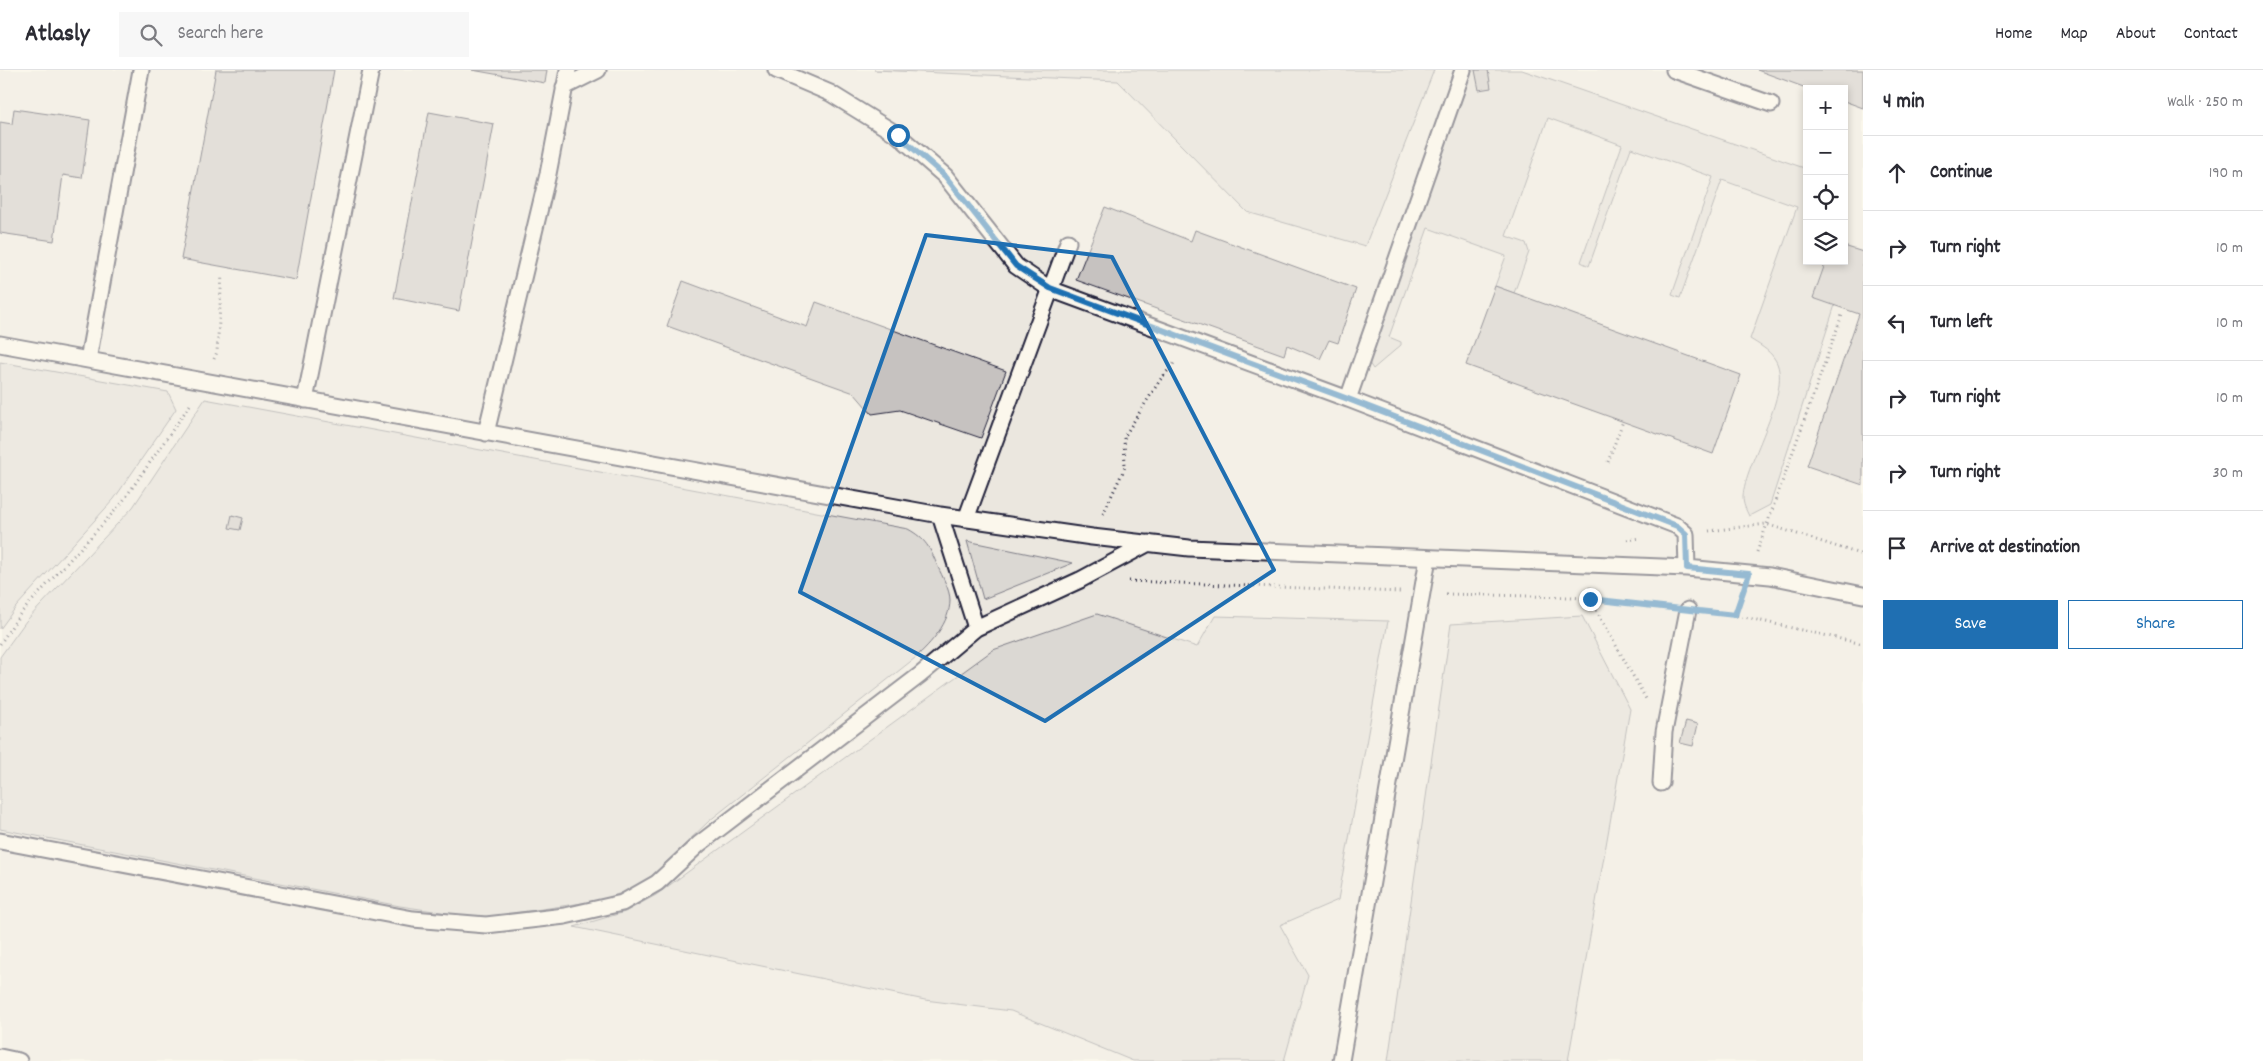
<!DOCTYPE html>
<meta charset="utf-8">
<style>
:root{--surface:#fff;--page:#f7f7f7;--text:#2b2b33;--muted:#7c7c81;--line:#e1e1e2;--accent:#1f6fb2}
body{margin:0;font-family:Dekko,sans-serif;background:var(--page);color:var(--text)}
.controls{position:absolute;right:15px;top:15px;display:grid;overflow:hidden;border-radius:0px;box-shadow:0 2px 8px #0003}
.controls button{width:45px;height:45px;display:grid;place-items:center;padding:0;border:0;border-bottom:1px solid var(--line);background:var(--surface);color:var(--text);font:25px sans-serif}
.stop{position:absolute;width:15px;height:15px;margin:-11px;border:4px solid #1f6fb2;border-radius:50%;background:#fff}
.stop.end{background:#1f6fb2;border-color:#fff;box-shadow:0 1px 5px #0008}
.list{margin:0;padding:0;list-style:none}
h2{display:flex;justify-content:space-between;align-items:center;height:65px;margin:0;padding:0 20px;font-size:21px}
h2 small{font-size:16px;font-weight:400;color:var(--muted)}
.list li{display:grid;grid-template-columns:32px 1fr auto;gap:15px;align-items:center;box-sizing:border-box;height:75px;padding:0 20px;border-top:1px solid var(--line)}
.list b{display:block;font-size:19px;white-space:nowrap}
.list em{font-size:16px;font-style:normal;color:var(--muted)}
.actions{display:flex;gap:10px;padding:15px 20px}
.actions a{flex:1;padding:11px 0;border:1px solid var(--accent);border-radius:0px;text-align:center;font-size:18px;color:var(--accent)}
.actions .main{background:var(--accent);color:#fff}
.icon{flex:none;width:28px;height:28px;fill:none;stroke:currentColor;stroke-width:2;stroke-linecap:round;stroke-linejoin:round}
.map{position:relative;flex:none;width:1863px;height:991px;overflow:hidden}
header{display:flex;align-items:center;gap:30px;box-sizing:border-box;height:70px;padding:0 25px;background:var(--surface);border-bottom:1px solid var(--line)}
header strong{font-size:24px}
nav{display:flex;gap:28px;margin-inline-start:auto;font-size:18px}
.search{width:350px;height:45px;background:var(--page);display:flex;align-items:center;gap:12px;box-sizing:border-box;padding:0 18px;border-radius:0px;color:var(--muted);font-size:19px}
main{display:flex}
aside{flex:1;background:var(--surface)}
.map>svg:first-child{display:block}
.built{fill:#ebe7df;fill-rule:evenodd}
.green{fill:#dbd8d3;stroke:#7e7d87}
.building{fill:#c6c2c0;stroke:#22223b}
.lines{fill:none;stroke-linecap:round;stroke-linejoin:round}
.service-casing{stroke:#22223b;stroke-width:19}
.path{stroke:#22223b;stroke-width:3;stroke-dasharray:1 4;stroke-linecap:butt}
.service{stroke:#fbf7ec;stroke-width:15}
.route{stroke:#1f6fb2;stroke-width:6}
.marked{fill:none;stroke:#1f6fb2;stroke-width:4;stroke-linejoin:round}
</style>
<header>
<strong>Atlasly</strong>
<div class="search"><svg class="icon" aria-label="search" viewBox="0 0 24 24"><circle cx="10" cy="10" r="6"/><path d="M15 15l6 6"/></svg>Search here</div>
<nav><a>Home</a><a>Map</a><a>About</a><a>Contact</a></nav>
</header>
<main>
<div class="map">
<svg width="1863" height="991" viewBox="0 0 1863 991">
<rect width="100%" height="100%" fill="#fbf7ec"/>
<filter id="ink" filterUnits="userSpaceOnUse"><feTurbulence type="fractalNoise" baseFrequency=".02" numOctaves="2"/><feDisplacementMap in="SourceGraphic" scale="10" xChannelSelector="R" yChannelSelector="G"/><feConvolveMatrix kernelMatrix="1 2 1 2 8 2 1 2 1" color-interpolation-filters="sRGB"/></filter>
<g filter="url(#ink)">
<!-- built -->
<path class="built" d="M0,0H1863V991H0ZM1807,19H1844V191H1807Z"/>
<!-- green -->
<path class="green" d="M874,0H1434L1365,176L1247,142L1118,11Z
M1467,0H1522L1807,99V191H1826L1835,235L1770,435L1749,446C1746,440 1743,434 1743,427C1744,393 1796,317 1774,288C1769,280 1758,274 1750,269L1797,137L1722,110L1680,228L1672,225L1713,107L1631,78L1589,196L1581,192L1622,75L1548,48L1506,166L1526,173L1529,182L1514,223L1495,216L1506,186L1428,158L1389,267L1401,272V275L1373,299L1367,290Z
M0,292L168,322L176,339L114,429L16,537L0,559Z
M205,329L908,459C926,469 930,478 938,497C942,506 950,520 950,530C950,553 931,573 915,588L709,751L653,805L632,819L602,830L482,848L400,836L0,759V587L26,551L133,437Z
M967,471L1073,493L983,529Z
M1097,544L1197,577L1215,546L1388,551L1338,830L1280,855L1308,905L1284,991H1133L1011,941L925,930L574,857L625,842L656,825L993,580Z
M1582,546L1630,639L1568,991H1388L1451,554Z"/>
<!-- building -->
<path class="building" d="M216,0H334L296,210L181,189Z
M472,0H547L545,13Z
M1475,0H1488L1491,18L1479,20Z
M1757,0H1863V38L1844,31V19H1809Z
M14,39L90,50L82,108L63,105L54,171L0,163V52L12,54Z
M429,42L494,54L459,241L394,228Z
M1105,137L1191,171L1195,160L1356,219L1338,273L1329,270L1320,289L1287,275L1284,285L1076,210Z
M1844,176L1863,182V415L1807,396L1859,244L1813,228L1826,191H1844Z
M683,211L807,257L816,232L1006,301L981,368L900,340L872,344L854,323L667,256Z
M1495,216L1741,305L1713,384L1466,295Z
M232,445L243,448L240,460L229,458Z
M1686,651L1698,654L1693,676L1680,673Z"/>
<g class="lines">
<defs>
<path id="service" d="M776,0L830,23L898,65L945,106L1016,196L1050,219L1348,329
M1463,0L1348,329L1677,456L1686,464L1687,498
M1674,0L1771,34
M564,17L598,0
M0,274L940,445L1092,467L1189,478L1687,498L1770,506L1863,525
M88,290L141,0
M305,330L371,0
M486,363L548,104L568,0
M940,445L976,558
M966,449L1068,172
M1661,713L1664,662L1688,540
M0,771L413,849L486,855L565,846L622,833L657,813L699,774L920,605L976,558L1080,510L1149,473
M0,987L19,991
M1341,991L1428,488"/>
</defs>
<!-- service casing -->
<use href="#service" class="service-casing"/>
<!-- path -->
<path class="path" d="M214,289L217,282L222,205
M1608,392L1623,351
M1103,444L1125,397L1124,367L1160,310L1176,291
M1709,461L1766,454L1863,485
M1627,470L1641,468
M1757,482L1843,242
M1129,511L1400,522
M1590,517V529L1646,629
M1446,524L1571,527L1664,537
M1741,528L1735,545L1863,574
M1710,542L1735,545
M0,574L20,544L121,434L192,332"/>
<!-- service -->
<use href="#service" class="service"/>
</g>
</g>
<g class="lines" filter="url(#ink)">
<!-- route -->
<path class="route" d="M898,65L945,106L1016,196L1050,218L1348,329L1677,456L1686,464L1687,498L1749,504L1735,545L1590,529"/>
</g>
<!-- marked area -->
<path d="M0 0H1863V991H0ZM926,165L1112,187L1274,500L1045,651L800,522Z" fill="#fbf7ec" fill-opacity=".55" fill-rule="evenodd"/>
<path class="marked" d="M926,165L1112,187L1274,500L1045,651L800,522Z"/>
</svg>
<div class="controls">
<button>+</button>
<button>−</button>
<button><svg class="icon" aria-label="locate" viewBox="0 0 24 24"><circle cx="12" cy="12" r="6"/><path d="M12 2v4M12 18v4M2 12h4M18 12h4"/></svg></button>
<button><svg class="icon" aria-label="layers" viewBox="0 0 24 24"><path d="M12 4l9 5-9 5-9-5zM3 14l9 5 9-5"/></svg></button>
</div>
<div class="stop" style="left:898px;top:65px"></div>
<div class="stop end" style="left:1590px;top:529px"></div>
</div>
<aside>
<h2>4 min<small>Walk · 250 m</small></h2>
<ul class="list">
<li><svg class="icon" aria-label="ahead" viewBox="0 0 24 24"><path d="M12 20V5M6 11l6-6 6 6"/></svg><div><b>Continue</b></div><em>190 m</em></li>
<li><svg class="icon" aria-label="right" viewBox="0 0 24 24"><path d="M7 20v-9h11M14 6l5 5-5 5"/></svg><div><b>Turn right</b></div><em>10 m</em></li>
<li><svg class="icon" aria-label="left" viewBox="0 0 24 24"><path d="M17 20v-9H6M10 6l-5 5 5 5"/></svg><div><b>Turn left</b></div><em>10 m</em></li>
<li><svg class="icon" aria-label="right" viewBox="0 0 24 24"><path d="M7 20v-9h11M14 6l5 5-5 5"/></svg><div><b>Turn right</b></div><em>10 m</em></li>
<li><svg class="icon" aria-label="right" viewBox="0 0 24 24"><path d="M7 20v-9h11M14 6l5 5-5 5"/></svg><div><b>Turn right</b></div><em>30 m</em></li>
<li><svg class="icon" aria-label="arrive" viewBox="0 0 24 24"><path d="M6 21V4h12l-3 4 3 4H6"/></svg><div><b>Arrive at destination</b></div></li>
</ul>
<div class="actions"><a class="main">Save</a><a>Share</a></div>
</aside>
</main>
